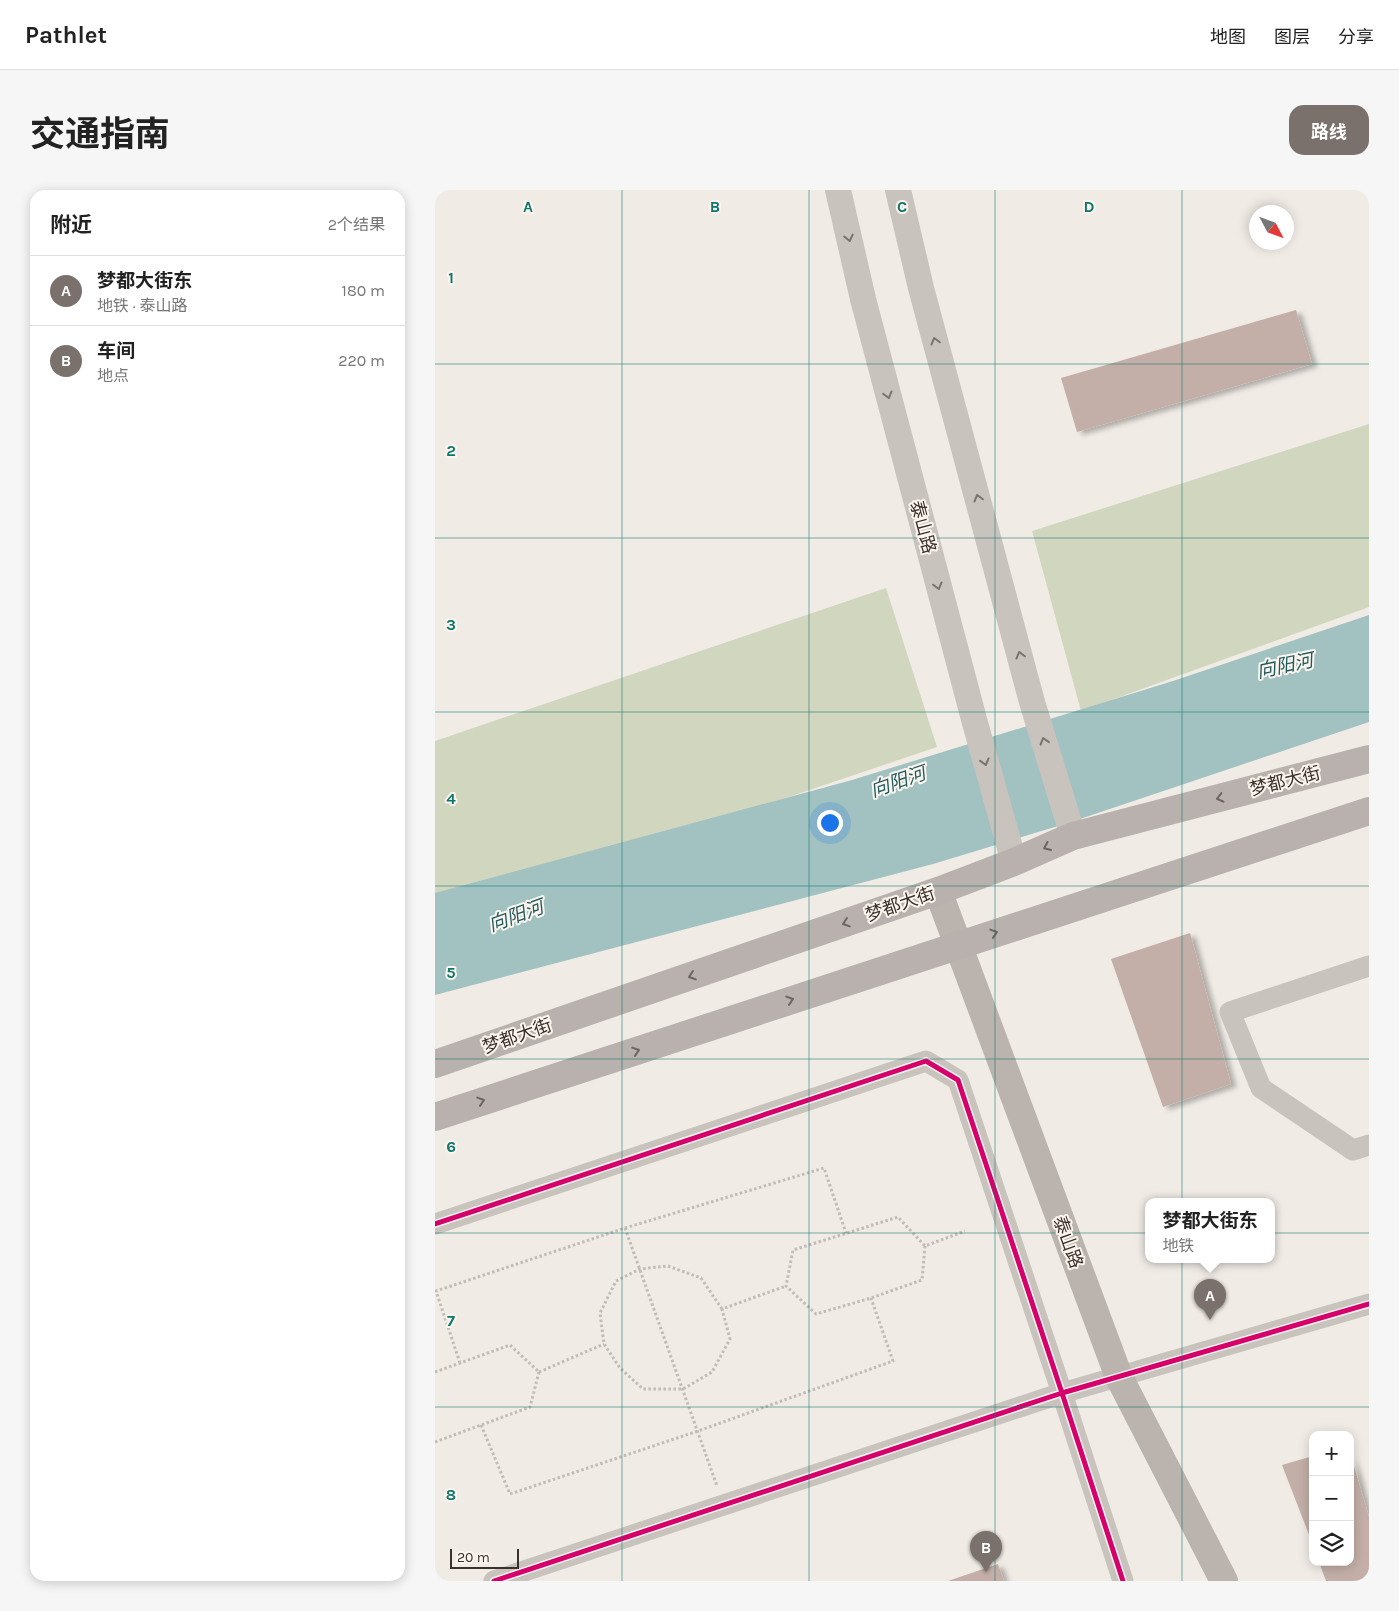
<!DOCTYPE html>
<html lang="zh">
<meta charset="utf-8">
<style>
:root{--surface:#fff;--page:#f6f6f6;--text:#222;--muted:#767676;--line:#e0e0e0;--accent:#7a716c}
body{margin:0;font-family:Karla,"Noto Sans SC",sans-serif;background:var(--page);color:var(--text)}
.controls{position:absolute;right:15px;bottom:15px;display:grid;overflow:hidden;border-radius:10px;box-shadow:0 2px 12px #0003}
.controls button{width:45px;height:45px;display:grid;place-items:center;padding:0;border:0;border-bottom:1px solid var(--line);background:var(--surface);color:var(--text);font:25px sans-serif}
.compass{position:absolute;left:814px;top:15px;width:45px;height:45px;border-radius:50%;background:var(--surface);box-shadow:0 2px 12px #0003;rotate:131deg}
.scale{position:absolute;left:15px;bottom:12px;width:69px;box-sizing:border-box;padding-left:5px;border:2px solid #3b302b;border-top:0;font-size:14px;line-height:18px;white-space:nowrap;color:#3b302b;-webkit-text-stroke:4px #fbf5ee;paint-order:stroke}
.you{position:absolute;left:394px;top:632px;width:18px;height:18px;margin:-12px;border:4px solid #fff;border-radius:50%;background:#1a73e8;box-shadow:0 0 0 8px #1a73e833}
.badge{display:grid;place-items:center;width:32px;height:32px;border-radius:50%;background:var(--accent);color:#fff;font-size:16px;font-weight:700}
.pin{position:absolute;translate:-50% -41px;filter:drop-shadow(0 1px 2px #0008)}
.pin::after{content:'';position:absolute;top:26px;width:18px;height:15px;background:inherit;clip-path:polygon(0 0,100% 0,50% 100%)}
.popup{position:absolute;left:710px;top:1008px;width:130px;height:65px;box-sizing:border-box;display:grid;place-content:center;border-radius:10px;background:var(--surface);filter:drop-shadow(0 1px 4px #0005);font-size:16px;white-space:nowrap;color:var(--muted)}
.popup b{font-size:19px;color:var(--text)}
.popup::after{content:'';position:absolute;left:50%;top:100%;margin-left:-10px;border:10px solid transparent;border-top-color:var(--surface)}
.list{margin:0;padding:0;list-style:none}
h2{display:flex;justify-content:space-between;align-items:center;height:65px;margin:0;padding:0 20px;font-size:21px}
h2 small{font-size:16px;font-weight:400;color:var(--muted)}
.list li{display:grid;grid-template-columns:32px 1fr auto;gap:15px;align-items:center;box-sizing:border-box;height:70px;padding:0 20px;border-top:1px solid var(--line)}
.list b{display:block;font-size:19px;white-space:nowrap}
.list p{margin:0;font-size:16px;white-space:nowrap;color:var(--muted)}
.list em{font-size:16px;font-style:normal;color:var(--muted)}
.icon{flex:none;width:28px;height:28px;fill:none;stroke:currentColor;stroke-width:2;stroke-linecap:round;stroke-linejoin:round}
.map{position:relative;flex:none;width:934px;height:1391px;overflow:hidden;border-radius:15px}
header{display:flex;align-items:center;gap:30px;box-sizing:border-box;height:70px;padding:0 25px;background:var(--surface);border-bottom:1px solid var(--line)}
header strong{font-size:24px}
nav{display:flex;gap:28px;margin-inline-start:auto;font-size:18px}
.intro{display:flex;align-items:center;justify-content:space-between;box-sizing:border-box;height:120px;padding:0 30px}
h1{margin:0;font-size:35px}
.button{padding:12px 22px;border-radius:15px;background:var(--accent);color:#fff;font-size:18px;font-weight:700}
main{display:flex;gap:30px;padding:0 30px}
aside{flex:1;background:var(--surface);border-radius:15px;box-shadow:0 2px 12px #0003}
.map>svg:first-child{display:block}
.green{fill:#d1d6bf}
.water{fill:#a1c2c1}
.building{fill:#c3afa7;filter:url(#shadow)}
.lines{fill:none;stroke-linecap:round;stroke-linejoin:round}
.path{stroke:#c2bbb6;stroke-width:3;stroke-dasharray:2.5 2.5;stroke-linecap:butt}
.minor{stroke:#c9c3be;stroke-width:21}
.tertiary{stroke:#c9c3be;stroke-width:26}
.secondary{stroke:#bab3ae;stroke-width:28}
.primary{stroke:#b8b1ad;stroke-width:28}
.cycleway-casing{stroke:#fbf5ee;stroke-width:8}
.cycleway{stroke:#d6006c;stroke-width:5}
.oneway{stroke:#7b726d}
.oneway2{stroke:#6d645f}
.grid{fill:none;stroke:#0f766e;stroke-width:1;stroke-opacity:0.55}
.labels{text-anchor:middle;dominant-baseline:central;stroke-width:4;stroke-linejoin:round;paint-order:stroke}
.street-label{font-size:18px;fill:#3b302b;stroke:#fbf5ee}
.water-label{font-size:19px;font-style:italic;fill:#1f5a5e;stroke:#fbf5ee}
.grid-label{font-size:16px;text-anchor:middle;font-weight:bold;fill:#0f766e;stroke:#fbf5ee;stroke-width:4;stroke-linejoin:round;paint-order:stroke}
</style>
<header>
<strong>Pathlet</strong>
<nav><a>地图</a><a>图层</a><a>分享</a></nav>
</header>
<div class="intro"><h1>交通指南</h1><a class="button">路线</a></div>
<main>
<aside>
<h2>附近<small>2个结果</small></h2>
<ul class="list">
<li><span class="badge">A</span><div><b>梦都大街东</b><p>地铁 · 泰山路</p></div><em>180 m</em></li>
<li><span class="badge">B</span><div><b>车间</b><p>地点</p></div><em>220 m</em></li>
</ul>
</aside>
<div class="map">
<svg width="934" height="1391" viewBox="0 0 934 1391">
<defs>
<filter id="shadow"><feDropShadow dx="5.5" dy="3" stdDeviation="2.5" flood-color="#0004"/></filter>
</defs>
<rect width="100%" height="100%" fill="#f0ebe5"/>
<!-- green -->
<path class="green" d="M934,234V417L646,521L597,341Z
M451,398L502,557L0,726V551Z"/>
<!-- water -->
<path class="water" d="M934,425V532L633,633L498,674L0,805V703L417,590L738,491Z"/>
<!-- building -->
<path class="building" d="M861,120L877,174L642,242L626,188Z
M755,743L796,894L728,917L676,769Z
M878,1266V1355L847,1275Z
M916,1266L934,1327V1391H891L884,1372H915Z
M563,1374L569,1391H513Z"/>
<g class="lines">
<!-- path -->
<path class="path" d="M190,1038L282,1296
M490,1056L487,1090L436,1108L381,1124L351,1096L358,1060L463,1027L490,1056L530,1041
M287,1119L266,1088L233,1076L205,1079L181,1091L165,1123L169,1154L185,1178L208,1199H248L277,1182L295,1149L287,1119L351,1096
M25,1173L1,1101L190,1038L389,978L411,1043
M0,1182L75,1155L104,1182
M104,1182L169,1154
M46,1235L75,1304L263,1241L458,1171L436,1108
M0,1252L95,1217L104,1182"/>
<!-- minor -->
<path class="minor" d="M934,776L795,822L826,898L918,960L934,955
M0,1034L491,871L523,890L627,1203L688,1391
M59,1391L627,1203L934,1114"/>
<!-- tertiary -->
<path class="tertiary" d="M403,0L428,109L540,533L579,672
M463,0L486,98L597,512L638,646"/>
<!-- secondary -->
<path class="secondary" d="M503,701L684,1187L789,1391"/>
<!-- primary -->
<path class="primary" d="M0,874L503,701L579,672L638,646L934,569
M0,927L934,621"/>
<defs>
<path id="cycleway" d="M0,1034L491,871L523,890L627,1203L688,1391
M59,1391L627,1203L934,1114"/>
</defs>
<!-- cycleway casing -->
<use href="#cycleway" class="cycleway-casing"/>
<!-- cycleway -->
<use href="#cycleway" class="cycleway"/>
</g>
<!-- one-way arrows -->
<defs><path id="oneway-chevron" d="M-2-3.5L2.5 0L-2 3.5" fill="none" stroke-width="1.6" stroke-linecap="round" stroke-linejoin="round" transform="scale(1.25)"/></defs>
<g class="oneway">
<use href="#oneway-chevron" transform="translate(414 48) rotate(77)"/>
<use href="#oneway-chevron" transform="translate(500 151) rotate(-105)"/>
<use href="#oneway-chevron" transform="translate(453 205) rotate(75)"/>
<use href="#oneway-chevron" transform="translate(543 308) rotate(-105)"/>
<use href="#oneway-chevron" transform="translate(503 396) rotate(75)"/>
<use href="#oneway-chevron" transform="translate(585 465) rotate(-105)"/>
<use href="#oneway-chevron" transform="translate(609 551) rotate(-107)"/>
<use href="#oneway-chevron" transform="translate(550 572) rotate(75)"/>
</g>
<g class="oneway2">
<use href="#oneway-chevron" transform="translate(785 608) rotate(166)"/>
<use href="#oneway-chevron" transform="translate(612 657) rotate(156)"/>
<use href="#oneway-chevron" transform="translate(411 733) rotate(161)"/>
<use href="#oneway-chevron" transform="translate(559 743) rotate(-18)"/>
<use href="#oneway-chevron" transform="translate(257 786) rotate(161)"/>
<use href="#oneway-chevron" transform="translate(355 810) rotate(-18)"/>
<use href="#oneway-chevron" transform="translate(201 861) rotate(-18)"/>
<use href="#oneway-chevron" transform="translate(46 911) rotate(-18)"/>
</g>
<!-- grid -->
<path class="grid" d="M187,0V1391M374,0V1391M560,0V1391M747,0V1391M0,174H934M0,348H934M0,522H934M0,696H934M0,869H934M0,1043H934M0,1217H934"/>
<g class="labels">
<!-- street labels -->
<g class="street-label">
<text transform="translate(488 337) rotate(75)">泰山路</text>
<text transform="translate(850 591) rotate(-14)">梦都大街</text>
<text transform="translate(465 714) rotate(-19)">梦都大街</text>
<text transform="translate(82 846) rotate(-19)">梦都大街</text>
<text transform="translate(633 1052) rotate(70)">泰山路</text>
</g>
<!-- water labels -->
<g class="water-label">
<text transform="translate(850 476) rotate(-12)">向阳河</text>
<text transform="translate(463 592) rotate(-19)">向阳河</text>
<text transform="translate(81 726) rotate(-20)">向阳河</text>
</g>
</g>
<g class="grid-label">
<text x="93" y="22">A</text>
<text x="280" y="22">B</text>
<text x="467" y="22">C</text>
<text x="654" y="22">D</text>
<text x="16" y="93">1</text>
<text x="16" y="266">2</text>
<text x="16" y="440">3</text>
<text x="16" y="614">4</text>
<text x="16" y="788">5</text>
<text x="16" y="962">6</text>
<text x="16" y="1136">7</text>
<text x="16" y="1310">8</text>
</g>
</svg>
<div class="controls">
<button>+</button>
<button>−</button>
<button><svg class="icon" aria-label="layers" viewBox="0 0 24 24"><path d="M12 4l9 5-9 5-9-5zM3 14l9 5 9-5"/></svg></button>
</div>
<svg class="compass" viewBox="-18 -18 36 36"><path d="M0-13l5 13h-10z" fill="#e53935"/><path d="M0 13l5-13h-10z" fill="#767676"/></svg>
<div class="scale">20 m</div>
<div class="you"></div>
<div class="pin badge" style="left:775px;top:1130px">A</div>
<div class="popup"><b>梦都大街东</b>地铁</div>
<div class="pin badge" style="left:551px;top:1382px">B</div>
</div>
</main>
